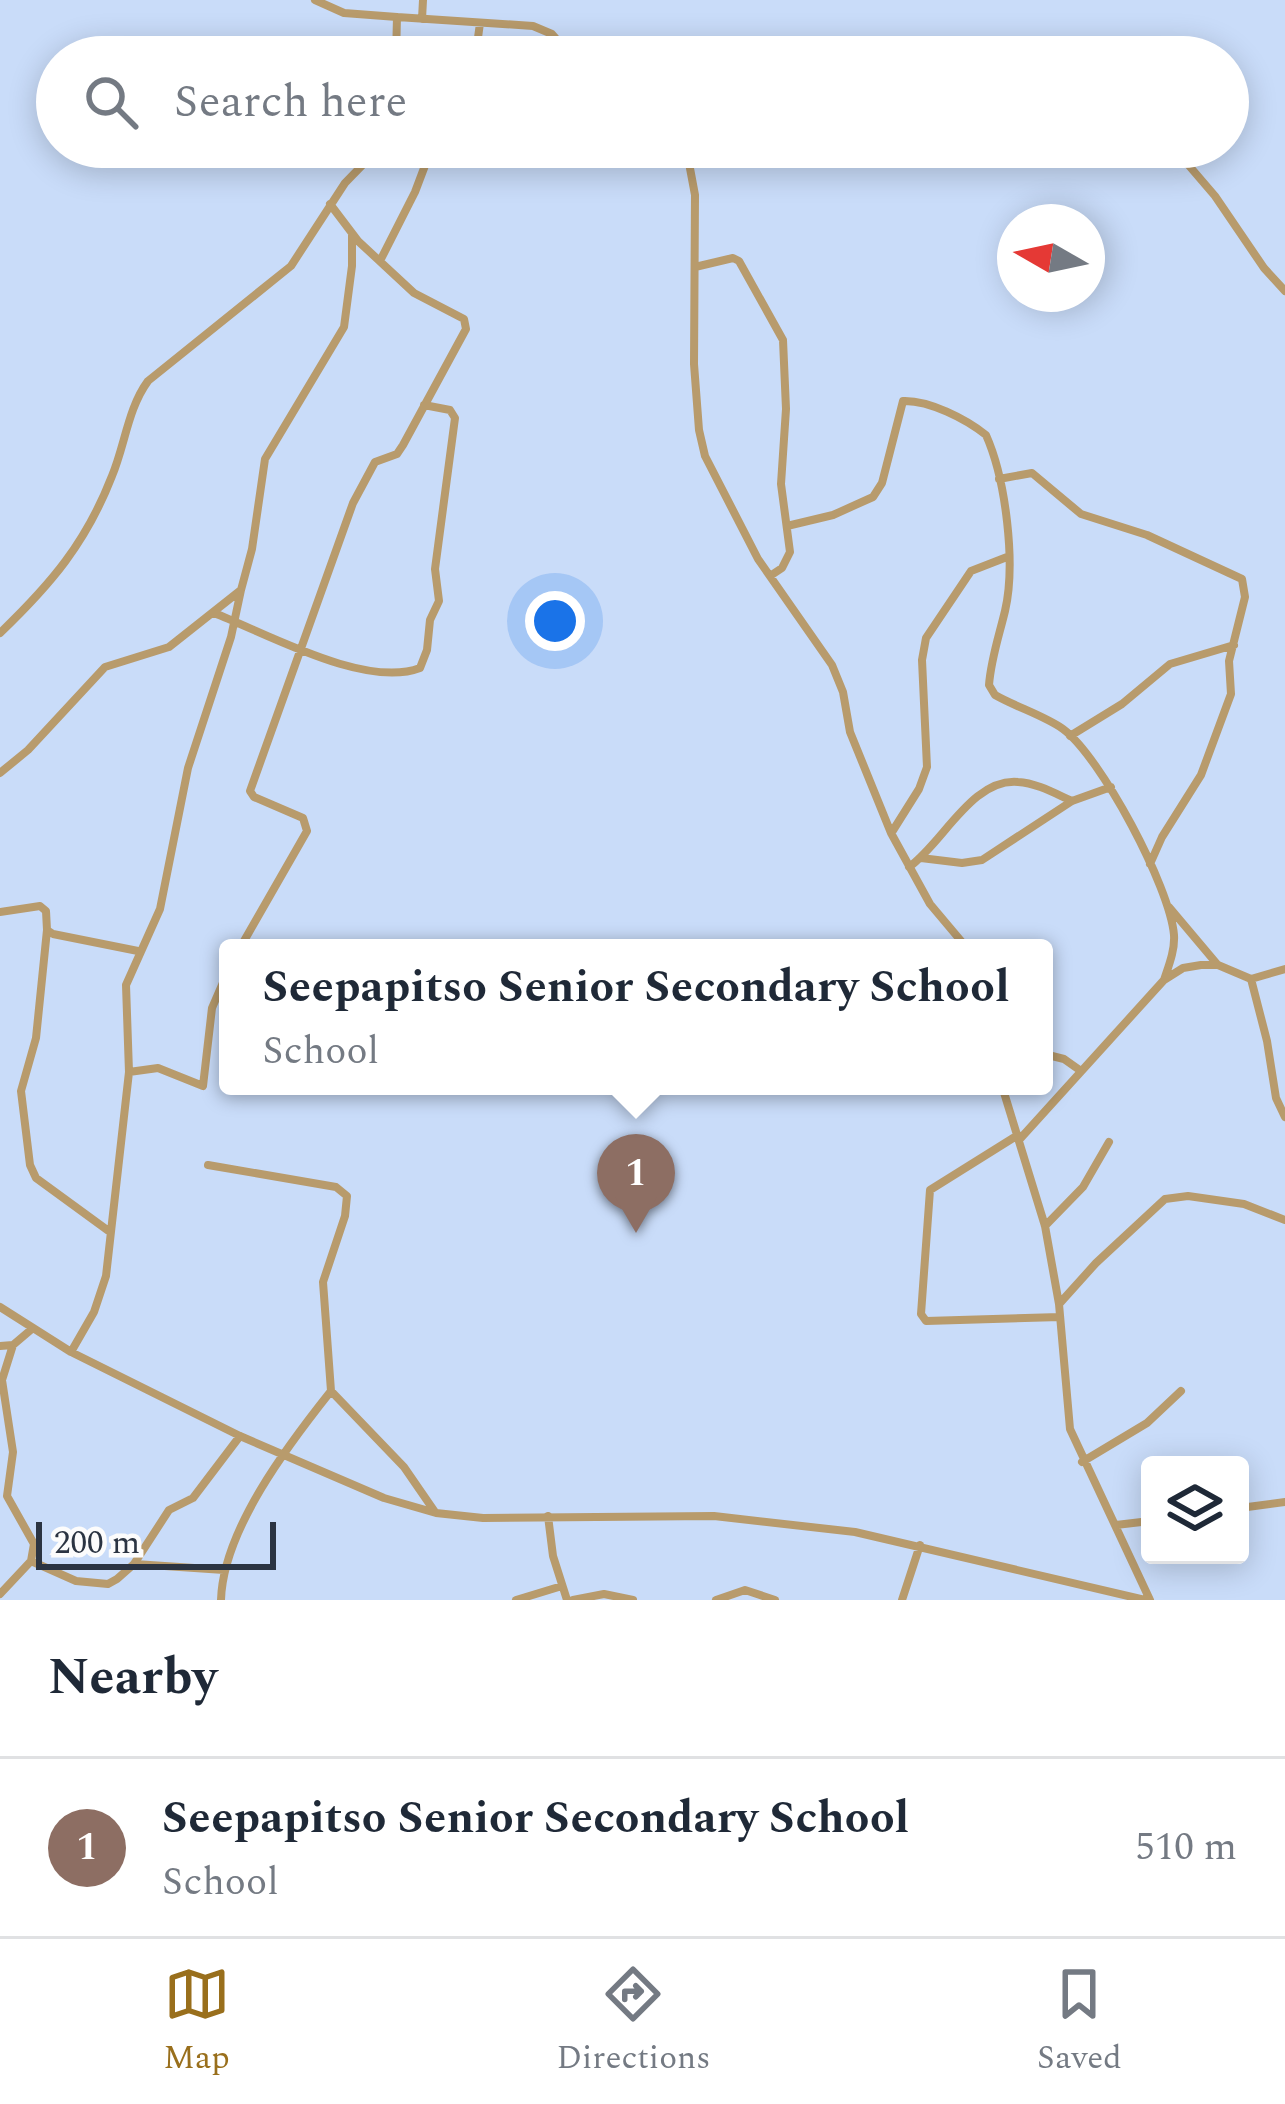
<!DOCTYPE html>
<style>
:root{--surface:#fff;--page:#f2f2f3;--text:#1f2937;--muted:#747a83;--line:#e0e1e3;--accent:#996f1c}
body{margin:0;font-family:Spectral,serif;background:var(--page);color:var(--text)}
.controls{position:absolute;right:36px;bottom:36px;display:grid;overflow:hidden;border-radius:12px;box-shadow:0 6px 30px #0003}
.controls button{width:108px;height:108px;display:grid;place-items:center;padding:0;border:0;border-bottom:3px solid var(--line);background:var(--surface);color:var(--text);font:60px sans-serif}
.compass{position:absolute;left:997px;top:204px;width:108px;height:108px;border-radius:50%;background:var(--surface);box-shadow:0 6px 30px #0003;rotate:279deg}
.scale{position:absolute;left:36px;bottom:30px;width:240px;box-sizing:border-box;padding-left:12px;border:6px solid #2b3442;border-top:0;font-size:33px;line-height:42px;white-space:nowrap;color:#2b3442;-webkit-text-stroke:9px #fcfcfc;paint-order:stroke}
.you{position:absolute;left:555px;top:621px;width:42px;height:42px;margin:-30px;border:9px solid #fff;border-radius:50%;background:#1a73e8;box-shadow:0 0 0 18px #1a73e833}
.badge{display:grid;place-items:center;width:78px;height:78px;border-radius:50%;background:var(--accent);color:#fff;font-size:39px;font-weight:700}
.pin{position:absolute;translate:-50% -99px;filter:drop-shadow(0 3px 6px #0008)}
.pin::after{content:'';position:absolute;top:63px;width:42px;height:36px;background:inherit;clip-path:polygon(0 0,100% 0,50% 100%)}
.popup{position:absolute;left:219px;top:939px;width:834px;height:156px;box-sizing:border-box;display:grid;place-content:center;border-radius:12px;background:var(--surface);filter:drop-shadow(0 3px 9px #0005);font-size:39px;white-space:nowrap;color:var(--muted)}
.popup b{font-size:45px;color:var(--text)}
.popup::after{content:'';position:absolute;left:50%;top:100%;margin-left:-24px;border:24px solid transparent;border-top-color:var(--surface)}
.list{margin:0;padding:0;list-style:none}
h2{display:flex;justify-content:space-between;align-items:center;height:156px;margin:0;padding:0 48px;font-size:51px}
h2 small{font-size:39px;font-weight:400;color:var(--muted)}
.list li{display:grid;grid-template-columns:78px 1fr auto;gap:36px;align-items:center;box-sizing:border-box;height:180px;padding:0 48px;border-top:3px solid var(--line)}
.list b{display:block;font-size:45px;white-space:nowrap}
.list p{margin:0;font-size:39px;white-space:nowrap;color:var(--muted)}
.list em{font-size:39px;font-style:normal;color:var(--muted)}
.icon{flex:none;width:66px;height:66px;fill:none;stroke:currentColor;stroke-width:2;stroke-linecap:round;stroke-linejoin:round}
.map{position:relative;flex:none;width:1285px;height:1600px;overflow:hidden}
.search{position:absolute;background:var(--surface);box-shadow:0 6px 30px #0003;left:36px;right:36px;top:36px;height:132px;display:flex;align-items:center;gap:30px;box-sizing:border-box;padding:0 42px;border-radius:66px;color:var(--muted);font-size:45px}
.sheet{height:336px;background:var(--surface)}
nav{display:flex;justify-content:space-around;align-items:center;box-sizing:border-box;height:168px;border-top:3px solid var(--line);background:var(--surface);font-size:33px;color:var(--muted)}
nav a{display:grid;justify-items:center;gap:6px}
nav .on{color:var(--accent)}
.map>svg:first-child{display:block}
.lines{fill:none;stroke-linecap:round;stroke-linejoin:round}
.minor{stroke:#b89b6c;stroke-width:8}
</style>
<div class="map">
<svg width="1285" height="1600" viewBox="0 0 1285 1600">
<rect width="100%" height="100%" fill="#c9dcf9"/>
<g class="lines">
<!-- minor -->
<path class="minor" d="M315,0L344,13L397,17
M422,19L423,0
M396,57L397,17L533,26L552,34L572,57
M469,57L477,45L480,23
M686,147L695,195L694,364L699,430L705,456L758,559L832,665L843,692L850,732L891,833L930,904L967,948
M1173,147L1215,196L1264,268L1285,291
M381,259L415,192L432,147
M695,267L733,258L739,261L783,340L786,409L781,484L790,552L782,568L770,576
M999,479L1032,473L1081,514L1147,535L1242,579L1245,597L1229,661L1231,694L1201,775L1162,837L1150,864
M787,526L833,515L873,497L882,483L903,401C929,400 966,419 986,435C1006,480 1016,564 1005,611C999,636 991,659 989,685L995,695C1016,707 1045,716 1063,729C1101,757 1170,887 1174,935C1175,950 1169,965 1164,980
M214,613C266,633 365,689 420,668L427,650L430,620L439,601L435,569L455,418L450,410L424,405
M0,633C51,584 86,543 112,476C125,445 128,408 148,381L291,266L345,183L380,147
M1070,736L1122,704L1170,664L1234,645
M0,773L28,750L105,667L169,647L241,590L252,549L265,459L344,327L352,266V235
M892,832L919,789L927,767L922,660L926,638L971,571L1007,557
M921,858L962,863L982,860L1072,801L1111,787
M909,867C943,843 972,778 1018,782C1037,783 1056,794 1072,801
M1169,907L1217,964
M0,912L40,906L46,911L47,930L53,934L138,951
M47,930L36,1038L21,1091L30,1165L36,1178L110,1232
M240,948L307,831L303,818L254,797L250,791L353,503L375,462L397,454L403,445L466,329L464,319L414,293L358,241L330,204
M1251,979L1267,1041L1276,1098L1285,1117
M1044,1054L1064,1059L1081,1071
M129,1072L158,1068L203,1086L212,1008L228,971
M1002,1086L1045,1226L1059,1304L1070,1429L1150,1600
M1018,1135L930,1190L921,1314L926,1321L1060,1317
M1019,1140L1164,980L1183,968L1201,965H1218L1251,979L1285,969
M208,1165L336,1187L347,1196L345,1216L323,1282L331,1391
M1045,1226L1083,1187L1109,1142
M1060,1303L1096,1263L1165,1199L1188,1196L1244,1204L1285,1220
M0,1307L71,1352L240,1436L384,1498L436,1513L483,1518L714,1516L855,1532L1145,1600
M0,1346L13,1345L33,1328
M71,1352L94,1312L106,1276L129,1072L126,985L160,909L188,768L231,637L241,590
M1082,1462L1147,1423L1181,1391
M1240,1508L1285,1502
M548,1516L553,1556L567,1600
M1116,1525L1150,1521
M31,1561L76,1581L108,1584L117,1579L134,1564L169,1510L193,1498L240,1436
M135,1564L224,1570
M0,1594L31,1561L34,1544L7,1496L13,1452L2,1380L13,1345
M221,1600C223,1530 288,1445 331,1391L404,1467L435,1512
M516,1600L562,1586
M573,1600L604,1594L633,1600
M716,1600L745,1590L775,1600
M902,1600L920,1545"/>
</g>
</svg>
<div class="controls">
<button><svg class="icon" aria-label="layers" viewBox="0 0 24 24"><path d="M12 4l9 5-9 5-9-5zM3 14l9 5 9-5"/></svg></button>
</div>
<svg class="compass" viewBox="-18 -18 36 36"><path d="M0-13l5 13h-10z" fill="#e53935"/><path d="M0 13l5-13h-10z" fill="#747a83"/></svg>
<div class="scale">200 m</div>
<div class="you"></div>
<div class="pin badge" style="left:636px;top:1233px;background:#8d6e63">1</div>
<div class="popup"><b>Seepapitso Senior Secondary School</b>School</div>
<div class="search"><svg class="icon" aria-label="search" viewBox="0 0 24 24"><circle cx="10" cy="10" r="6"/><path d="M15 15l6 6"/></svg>Search here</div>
</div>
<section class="sheet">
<h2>Nearby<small></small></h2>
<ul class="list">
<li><span class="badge" style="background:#8d6e63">1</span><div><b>Seepapitso Senior Secondary School</b><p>School</p></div><em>510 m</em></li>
</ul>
</section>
<nav>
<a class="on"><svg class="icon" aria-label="map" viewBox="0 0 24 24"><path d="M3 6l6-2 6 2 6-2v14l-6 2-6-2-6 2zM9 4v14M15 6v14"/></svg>Map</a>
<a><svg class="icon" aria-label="directions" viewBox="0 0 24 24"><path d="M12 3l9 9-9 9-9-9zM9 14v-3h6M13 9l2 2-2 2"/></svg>Directions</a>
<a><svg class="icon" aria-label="saved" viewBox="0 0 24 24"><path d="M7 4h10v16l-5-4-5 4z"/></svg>Saved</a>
</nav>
